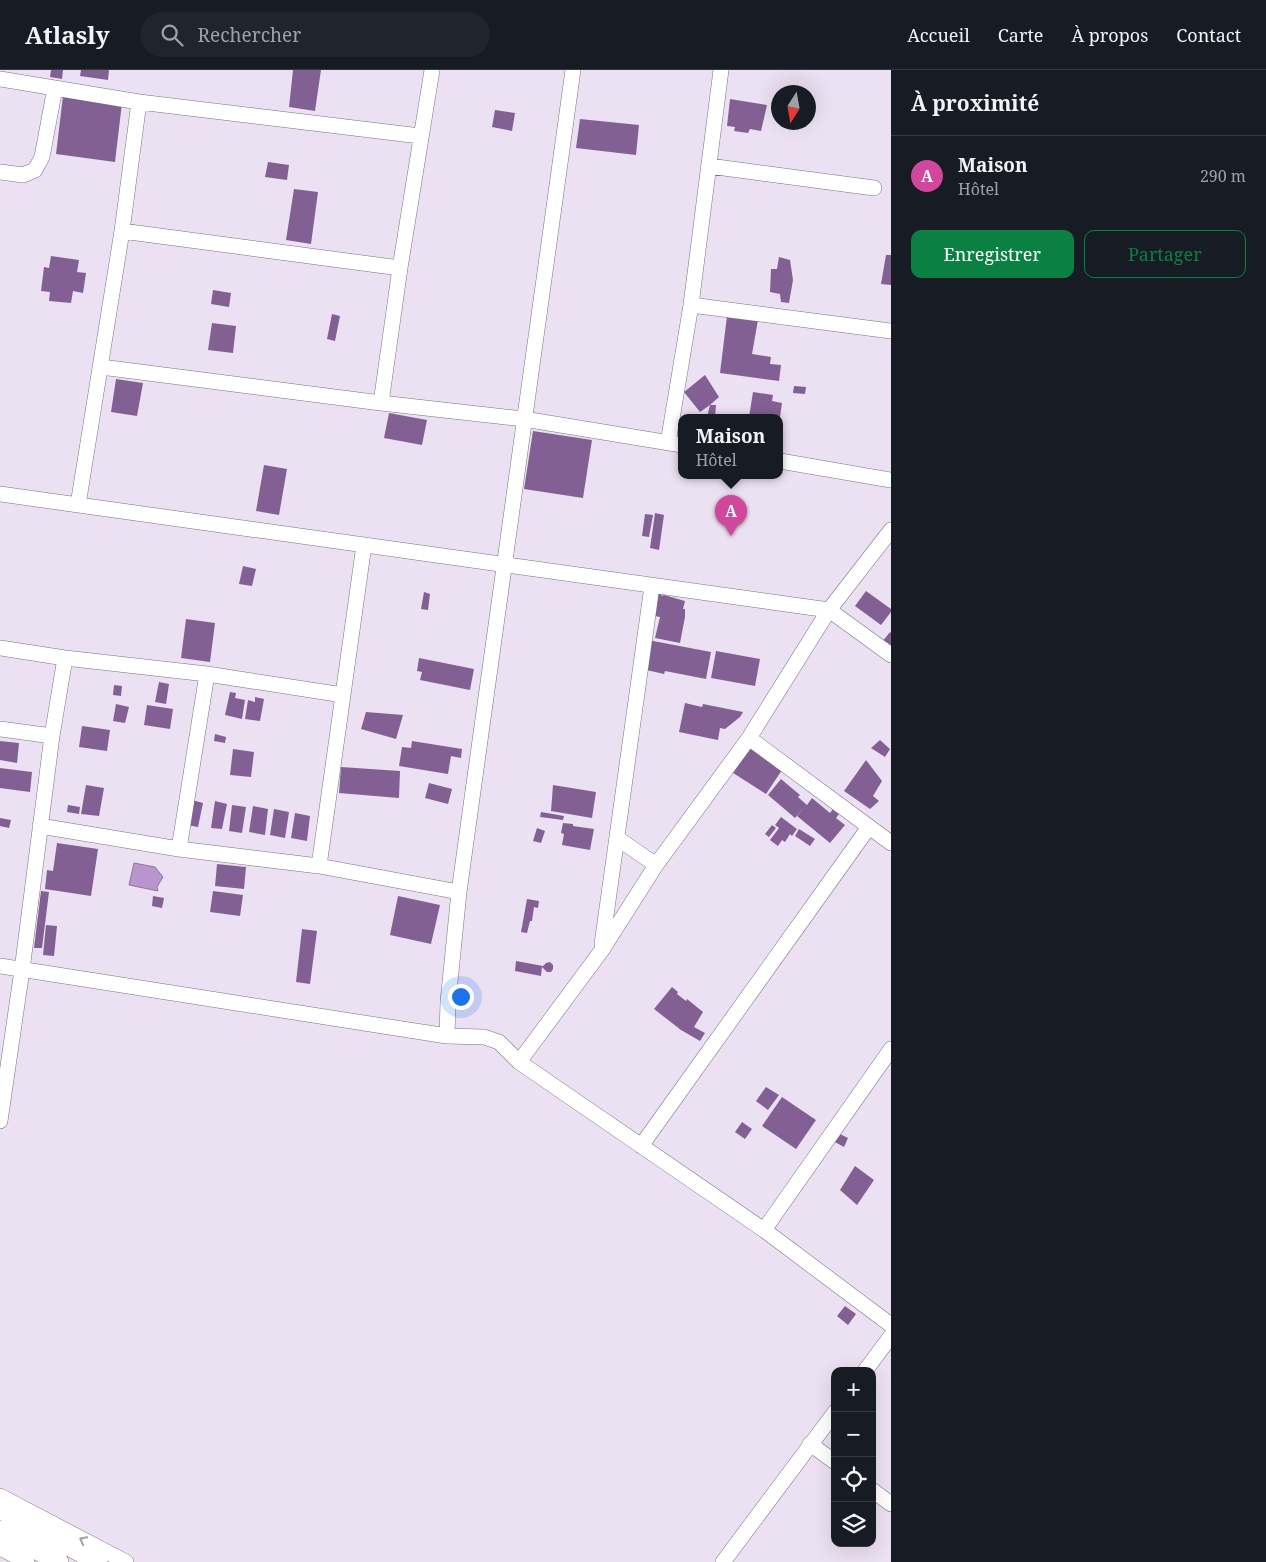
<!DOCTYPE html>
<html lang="fr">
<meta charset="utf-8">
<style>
:root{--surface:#171b24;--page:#20242c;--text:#f1f3f6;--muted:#9ea1a6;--line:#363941;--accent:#0b8043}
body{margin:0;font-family:"Noto Serif",serif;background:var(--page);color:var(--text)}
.controls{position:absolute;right:15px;bottom:15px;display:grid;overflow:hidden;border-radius:10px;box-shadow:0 5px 20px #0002}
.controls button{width:45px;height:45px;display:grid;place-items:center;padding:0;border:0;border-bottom:1px solid var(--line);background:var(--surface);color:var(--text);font:25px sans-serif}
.compass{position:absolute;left:771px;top:15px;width:45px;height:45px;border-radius:50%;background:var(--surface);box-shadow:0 5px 20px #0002;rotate:191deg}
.you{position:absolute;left:460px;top:926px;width:18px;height:18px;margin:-12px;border:4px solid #fff;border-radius:50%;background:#1a73e8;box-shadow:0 0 0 8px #1a73e833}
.badge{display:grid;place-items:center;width:32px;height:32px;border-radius:50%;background:var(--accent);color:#fff;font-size:16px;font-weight:700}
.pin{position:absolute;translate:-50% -41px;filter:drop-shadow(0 1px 2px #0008)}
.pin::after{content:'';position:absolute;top:26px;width:18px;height:15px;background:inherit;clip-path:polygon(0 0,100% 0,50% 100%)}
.popup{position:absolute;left:678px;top:344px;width:105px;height:65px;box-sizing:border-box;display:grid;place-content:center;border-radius:10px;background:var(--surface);filter:drop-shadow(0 1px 4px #0005);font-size:16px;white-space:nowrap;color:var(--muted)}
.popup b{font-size:19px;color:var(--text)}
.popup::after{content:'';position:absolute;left:50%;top:100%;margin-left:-10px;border:10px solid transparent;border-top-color:var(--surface)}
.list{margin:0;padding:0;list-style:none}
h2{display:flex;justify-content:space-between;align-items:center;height:65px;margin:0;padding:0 20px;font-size:21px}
h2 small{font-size:16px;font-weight:400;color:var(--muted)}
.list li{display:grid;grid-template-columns:32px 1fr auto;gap:15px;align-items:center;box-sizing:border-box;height:80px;padding:0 20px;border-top:1px solid var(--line)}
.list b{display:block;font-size:19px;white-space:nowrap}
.list p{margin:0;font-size:16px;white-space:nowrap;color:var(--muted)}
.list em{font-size:16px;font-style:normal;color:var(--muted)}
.actions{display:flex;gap:10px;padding:15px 20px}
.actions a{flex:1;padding:11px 0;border:1px solid var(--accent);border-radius:10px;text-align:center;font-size:18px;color:var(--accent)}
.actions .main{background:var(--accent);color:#fff}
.icon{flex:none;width:28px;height:28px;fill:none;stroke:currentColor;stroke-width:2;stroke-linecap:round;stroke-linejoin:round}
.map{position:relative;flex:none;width:891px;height:1492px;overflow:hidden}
header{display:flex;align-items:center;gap:30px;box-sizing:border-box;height:70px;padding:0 25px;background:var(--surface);border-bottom:1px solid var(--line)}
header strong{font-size:24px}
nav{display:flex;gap:28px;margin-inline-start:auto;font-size:18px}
.search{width:350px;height:45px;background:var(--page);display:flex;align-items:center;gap:12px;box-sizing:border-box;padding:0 18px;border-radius:28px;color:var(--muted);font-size:19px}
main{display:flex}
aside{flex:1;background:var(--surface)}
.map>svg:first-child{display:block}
.water{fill:#ba95cd;stroke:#90759e}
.building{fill:#836094}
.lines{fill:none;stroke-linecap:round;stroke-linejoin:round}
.minor-casing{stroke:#7b7180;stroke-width:16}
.major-casing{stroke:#7b7180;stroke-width:20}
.minor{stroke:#fff;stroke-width:15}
.major{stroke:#fff;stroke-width:19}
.oneway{stroke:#a19fa2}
</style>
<header>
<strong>Atlasly</strong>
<div class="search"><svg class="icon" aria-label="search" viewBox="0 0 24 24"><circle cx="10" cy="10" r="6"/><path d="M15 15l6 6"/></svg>Rechercher</div>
<nav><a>Accueil</a><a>Carte</a><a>À propos</a><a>Contact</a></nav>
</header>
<main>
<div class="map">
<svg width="891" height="1492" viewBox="0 0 891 1492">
<rect width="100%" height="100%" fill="#ece1f2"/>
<!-- water -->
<path class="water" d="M134,793L155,797L163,807L157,817L158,821L129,815Z"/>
<!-- building -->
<path class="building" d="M51,0H63L62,9L50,7Z
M81,0H109L108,10L80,6Z
M293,0H321L315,41L289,37Z
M63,26L122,33L115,92L56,84Z
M730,29L767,35L761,61L750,59L748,63L734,61L735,57L727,56Z
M495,40L515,43L512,61L492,57Z
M580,49L639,55L636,85L576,78Z
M268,92L289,95L287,110L265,107Z
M294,119L318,122L311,174L286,170Z
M886,185H891V215L881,214Z
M51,186L79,190L77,202L86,203L83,223L73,221L71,233L49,231L50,222L41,221L44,197L49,198Z
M779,187L790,190L793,210L789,233L781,232L780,224L770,222L771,199H777Z
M213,220L231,223L229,237L211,234Z
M332,244L340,246L335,271L327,269Z
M727,246L758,250L752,284L771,287L770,294L781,295L779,311L720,303Z
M212,253L236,256L233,283L208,280Z
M705,305L719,327L710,335H716L715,347H707L710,335L700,342L684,322Z
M116,309L143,313L137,346L111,342Z
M794,316L806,317L805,324L793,323Z
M753,322L773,325L772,331L782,333L780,347H749Z
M389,343L427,350L422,375L384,368Z
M533,361L592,370L583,428L524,419Z
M264,395L287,399L279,445L256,441Z
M655,443L664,445L659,480L650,478Z
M645,444L653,445L649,467L642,466Z
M243,496L256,499L252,516L239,514Z
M656,521L662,522L661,526L664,525L685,531L683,539H685V547L680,573L655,568L660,547L650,545Z
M866,521L891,539V542L881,555L855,536Z
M424,522L430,524L428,540L421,539Z
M186,549L215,553L210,592L181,588Z
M890,562L891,563V579L882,572Z
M648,570L711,582L706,609L665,601L664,604L642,599Z
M716,581L760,589L755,616L711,608Z
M419,588L474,599L470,620L420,610L422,602L417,601Z
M159,612L169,614L166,634L155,632Z
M114,615L122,616L121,626L113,625Z
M230,622L236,623L235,628L245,630L242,649L225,645Z
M255,627L264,629L260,651L245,649L248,630L255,632Z
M685,633L702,637L703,634L743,642L740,647L725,659L720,658L718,670L679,662Z
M116,634L129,637L125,653L113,651Z
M147,635L173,639L170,659L144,655Z
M366,642L403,645L396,669L361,659Z
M82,656L110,660L107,681L79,677Z
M215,664L226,667L225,673L214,671Z
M880,670L890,679L885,687L871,678Z
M0,671L19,673L17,693L0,690Z
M412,671L462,679L461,688L451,686L448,704L399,696L402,677L411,678Z
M746,676L782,700L766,724L730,701Z
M233,679L254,682L251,707L230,705Z
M866,690L882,711L873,726L879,731L870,739L844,721Z
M341,697L400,701L399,728L339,723Z
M0,698L32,702L30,722L0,718Z
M781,709L800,725L798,727L807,735L812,728L830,743L833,739L839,744L836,748L845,755L830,773L797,746L805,736L795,748L768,725Z
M429,713L452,719L448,734L425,728Z
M86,715L104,718L99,746L81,744Z
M553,715L596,722L592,748L551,741Z
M192,730L203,733L198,757L187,755Z
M215,731L227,734L222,759L211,758Z
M68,735L80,737L79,744L67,742Z
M232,735L246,737L242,763L229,761Z
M253,736L268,739L265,765L249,762Z
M274,739L289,742L285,768L270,765Z
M541,742L564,746L563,750L540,747Z
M295,743L310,746L307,771L291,768Z
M781,747L797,759L792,766L790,764L785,772L782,770L778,776L770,770L779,758L775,755Z
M0,748L11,750L9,758L0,756Z
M563,753L573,754V756L594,759L590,780L562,775L564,764L561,763Z
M772,755L776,758L769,767L765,764Z
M537,758L545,761L541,773L533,771Z
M799,759L815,769L810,776L795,766Z
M57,773L98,779L91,826L45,819L47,800L53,801Z
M217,794L246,797L244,819L215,816Z
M41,821L49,822L42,878H34Z
M213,821L243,825L240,846L210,842Z
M153,826L164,828L162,838L152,836Z
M398,826L440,835L431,874L390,865Z
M527,829L539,831L538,838L534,837L532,851H530L527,863L521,862Z
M46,855L57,856L54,886L43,885Z
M302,859L317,861L310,914L296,912Z
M516,891L543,896L546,893L550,892L553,895V899L551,902H547L542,897L541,906L515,901Z
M672,917L678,922L677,924L686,931L687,929L703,942L694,957L705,963L700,971L681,960L654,939Z
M766,1017L779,1025L768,1040L756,1031Z
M782,1027L816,1050L796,1079L762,1056Z
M742,1052L752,1059L745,1069L735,1062Z
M838,1063L848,1068L844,1077L833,1071Z
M855,1096L874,1110L857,1135L840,1120Z
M845,1236L856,1244L848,1255L837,1246Z"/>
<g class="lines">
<defs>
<path id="minor" d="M0,9L139,32L420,66
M709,96L874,118
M0,102L23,105L35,100L42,87L55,18
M122,161L400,198
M691,235L891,261
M101,297L381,333L524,349L682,375
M381,333L400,198L432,0
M668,373L691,235L721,0
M780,391L891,410
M0,424L829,540L891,585
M78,435L122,161L139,32
M0,578L65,588L207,604L343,625
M0,659L52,666
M749,668L891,773
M40,756L179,779L319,796L459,822
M617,768L656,795
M179,779L207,604
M319,796L364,475
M602,874L652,516
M0,896L447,966L484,967L499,972L519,992L764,1160L891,1255
M447,966L448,932L459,822L573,0
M519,992L602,880L656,795L749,668L829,540L891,460
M0,1051L22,900L52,666L65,588
M641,1076L869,757
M764,1160L891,979
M865,1301L891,1266
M810,1374L835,1392
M872,1420L891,1434
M0,1426L126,1492
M0,1478L27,1492
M723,1492L835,1342"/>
<path id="major" d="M0,1439L98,1492
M0,1460L59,1492"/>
</defs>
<!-- minor casing -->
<use href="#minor" class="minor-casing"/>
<!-- major casing -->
<use href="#major" class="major-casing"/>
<!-- minor -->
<use href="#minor" class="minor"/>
<!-- major -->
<use href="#major" class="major"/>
</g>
<!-- one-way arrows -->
<defs><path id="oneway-chevron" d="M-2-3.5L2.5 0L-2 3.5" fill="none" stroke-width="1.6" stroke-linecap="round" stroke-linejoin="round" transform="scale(1.25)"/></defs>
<use class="oneway" href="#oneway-chevron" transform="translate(83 1470) rotate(-152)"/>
</svg>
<div class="controls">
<button>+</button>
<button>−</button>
<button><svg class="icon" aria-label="locate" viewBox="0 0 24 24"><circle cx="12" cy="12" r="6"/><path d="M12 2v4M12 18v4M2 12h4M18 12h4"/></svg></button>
<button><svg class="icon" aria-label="layers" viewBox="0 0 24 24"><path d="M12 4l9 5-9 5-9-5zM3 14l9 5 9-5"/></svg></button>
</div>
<svg class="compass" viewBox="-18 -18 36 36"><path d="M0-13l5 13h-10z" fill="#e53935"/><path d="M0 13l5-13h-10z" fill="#9ea1a6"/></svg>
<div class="you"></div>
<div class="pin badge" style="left:731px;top:466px;background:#d1479c">A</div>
<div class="popup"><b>Maison</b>Hôtel</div>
</div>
<aside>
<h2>À proximité<small></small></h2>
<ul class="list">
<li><span class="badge" style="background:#d1479c">A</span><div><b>Maison</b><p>Hôtel</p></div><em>290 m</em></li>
</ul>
<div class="actions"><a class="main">Enregistrer</a><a>Partager</a></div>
</aside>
</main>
